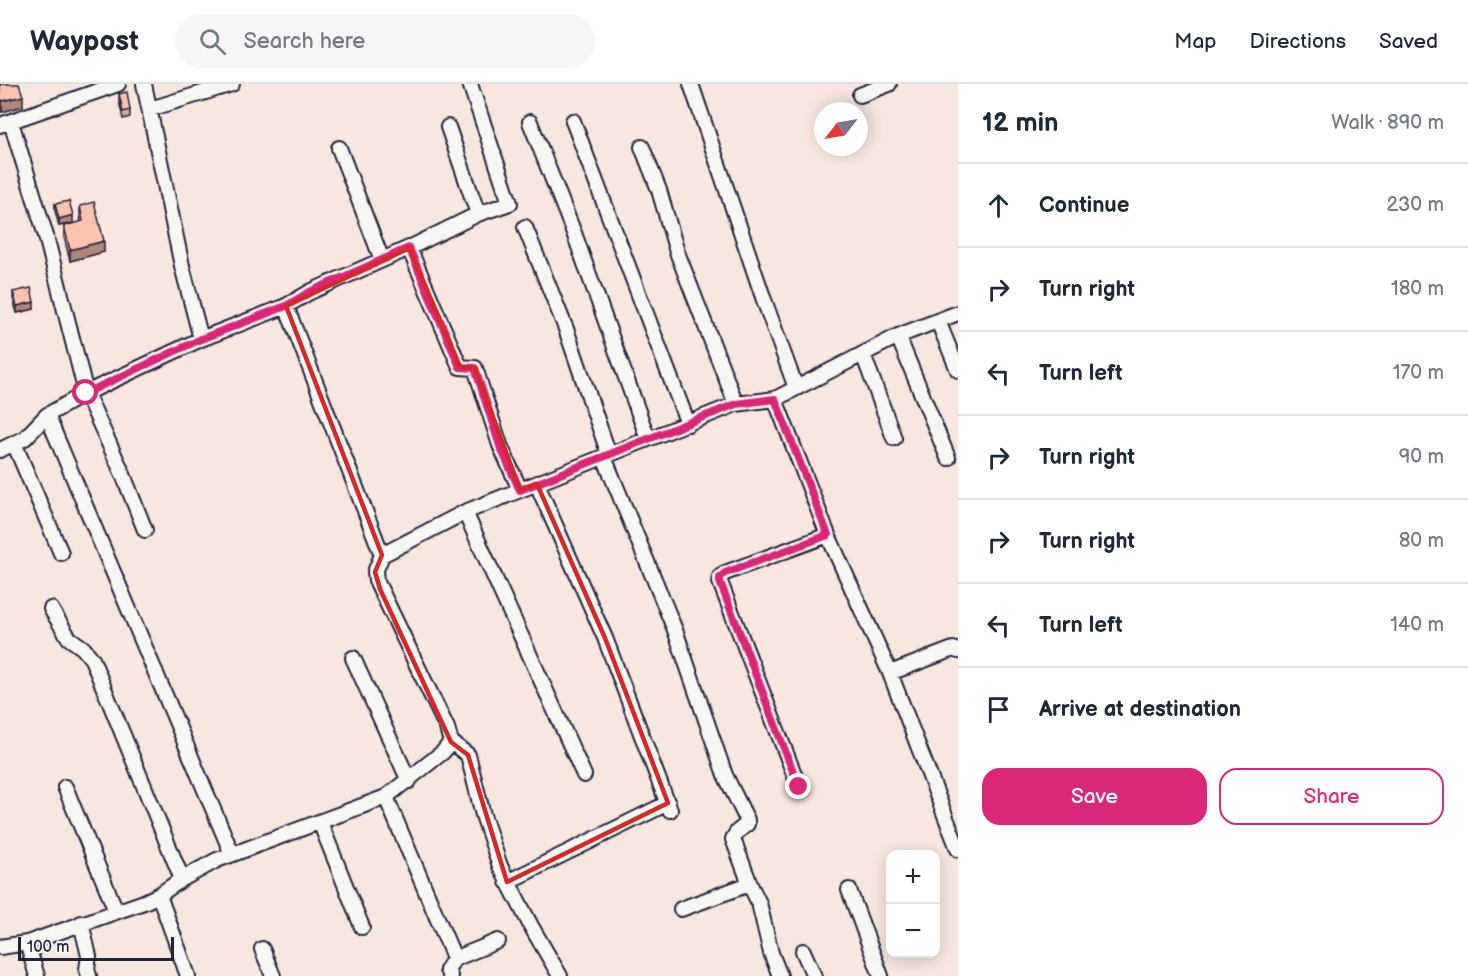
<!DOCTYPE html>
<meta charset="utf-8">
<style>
:root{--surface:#fff;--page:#f6f6f7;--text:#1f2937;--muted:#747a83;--line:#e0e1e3;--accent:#db2777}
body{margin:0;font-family:"Balsamiq Sans",sans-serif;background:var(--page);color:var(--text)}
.controls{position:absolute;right:18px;bottom:18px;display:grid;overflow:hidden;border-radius:12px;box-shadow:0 3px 15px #0003}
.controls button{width:54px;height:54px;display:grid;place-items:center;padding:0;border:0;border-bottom:2px solid var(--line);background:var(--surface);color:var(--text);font:30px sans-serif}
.compass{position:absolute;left:814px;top:18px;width:54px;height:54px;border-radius:50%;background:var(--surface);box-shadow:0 3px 15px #0003;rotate:239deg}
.scale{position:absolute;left:18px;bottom:15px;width:156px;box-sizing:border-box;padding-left:6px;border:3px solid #22223b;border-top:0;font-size:16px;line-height:21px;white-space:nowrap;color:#22223b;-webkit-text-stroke:4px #f6f6f2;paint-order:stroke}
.stop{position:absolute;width:18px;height:18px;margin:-14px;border:4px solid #db2777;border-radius:50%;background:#fff}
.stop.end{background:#db2777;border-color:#fff;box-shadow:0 2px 6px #0008}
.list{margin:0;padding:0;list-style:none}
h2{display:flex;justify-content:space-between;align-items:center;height:78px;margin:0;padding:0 24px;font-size:26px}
h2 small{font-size:20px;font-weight:400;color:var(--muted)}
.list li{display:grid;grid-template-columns:39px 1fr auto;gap:18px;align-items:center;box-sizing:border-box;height:84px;padding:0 24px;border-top:2px solid var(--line)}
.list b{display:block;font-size:22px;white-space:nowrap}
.list em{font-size:20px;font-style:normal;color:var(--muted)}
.actions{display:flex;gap:12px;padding:18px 24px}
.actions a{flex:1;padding:14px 0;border:2px solid var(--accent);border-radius:18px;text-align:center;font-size:21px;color:var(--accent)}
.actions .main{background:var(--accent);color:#fff}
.icon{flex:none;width:33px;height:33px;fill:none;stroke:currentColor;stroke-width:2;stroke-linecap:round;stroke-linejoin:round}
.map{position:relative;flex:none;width:958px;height:892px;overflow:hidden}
header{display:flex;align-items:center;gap:36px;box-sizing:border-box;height:84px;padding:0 30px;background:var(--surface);border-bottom:2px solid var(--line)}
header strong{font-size:28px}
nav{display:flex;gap:33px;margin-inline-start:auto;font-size:21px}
.search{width:420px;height:54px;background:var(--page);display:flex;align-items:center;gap:15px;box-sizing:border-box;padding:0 21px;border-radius:33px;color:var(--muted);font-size:22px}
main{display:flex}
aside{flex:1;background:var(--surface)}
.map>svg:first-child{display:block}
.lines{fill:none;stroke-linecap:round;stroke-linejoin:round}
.minor-casing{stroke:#22223b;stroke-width:18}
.minor{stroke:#f6f6f2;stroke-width:14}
.wall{fill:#d7a896;stroke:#22223b;stroke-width:1.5}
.shaded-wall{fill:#af887a;stroke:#22223b;stroke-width:1.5}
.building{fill:#fac3ae;stroke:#22223b;stroke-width:1.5}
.route{stroke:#db2777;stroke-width:8}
.marked{fill:none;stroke:#d62828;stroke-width:4.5;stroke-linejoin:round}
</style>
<header>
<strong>Waypost</strong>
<div class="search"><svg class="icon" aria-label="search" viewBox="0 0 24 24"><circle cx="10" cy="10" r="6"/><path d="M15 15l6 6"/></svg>Search here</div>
<nav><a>Map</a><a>Directions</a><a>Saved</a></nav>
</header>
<main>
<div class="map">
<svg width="958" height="892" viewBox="0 0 958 892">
<rect width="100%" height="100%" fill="#f7e7de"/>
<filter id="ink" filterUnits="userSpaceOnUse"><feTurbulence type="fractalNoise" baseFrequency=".0167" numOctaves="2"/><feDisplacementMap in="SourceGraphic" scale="12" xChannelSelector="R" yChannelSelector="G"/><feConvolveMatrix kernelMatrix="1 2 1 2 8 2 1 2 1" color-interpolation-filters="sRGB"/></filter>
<g filter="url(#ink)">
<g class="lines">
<defs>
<path id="minor" d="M144,0L182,182L201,255
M470,0L510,119L478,130L409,164L460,283L475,284L500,361L520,406
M691,0L764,216L796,304
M860,11L889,0
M150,25L232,0
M573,37L688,340
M11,38L46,152L86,309L122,388L145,446
M530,38L574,149L648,355
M0,41L118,0
M448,43L478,130
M642,63L659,106L677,168L736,320
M339,64L382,176
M525,143L566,245L609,371
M286,222L382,471
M938,237L958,286
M898,252L948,374
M863,270L894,354
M775,315L898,252L958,229
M47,331L232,770
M14,359L61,469
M0,366L25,354L47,331L86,309L201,255L286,222L310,208L409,164
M604,373L675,546L725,691L747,736V740L737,748L733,755L751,803
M537,400L605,554L670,726
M465,428L584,691
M51,525L69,554L83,564L92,575L182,795
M353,574L409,697
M890,589L953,565L958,567
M451,658L468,671L483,731L500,782L531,842L560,892
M65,703L116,827
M799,703L720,498V493L725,489L828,451
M386,713L452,869L454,875L447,886L450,892
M320,738L362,843
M507,798L668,719
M849,806L881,892
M159,811L188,892
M681,825L744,802L751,803L759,819L771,869L780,892
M81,839L89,872L87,885L89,892
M27,859L37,892
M0,863L27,859L144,818L159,811L182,795L217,776L386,713L443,668L451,658L447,644L376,496L375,488L382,471L465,428L736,320L775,315L828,451L890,589L958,765
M262,865L273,892
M803,867L814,892
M454,875L498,857"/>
</defs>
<!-- minor casing -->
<use href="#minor" class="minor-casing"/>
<!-- minor -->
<use href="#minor" class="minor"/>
</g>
<!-- wall -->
<path class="wall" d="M0,0L23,22L2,28L0,22Z
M119,10L130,26V33L123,35L119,17Z
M55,120L73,139L59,142L55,127Z
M80,122L104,168L70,177L64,153V142L81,138L80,133Z
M13,208L34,225L17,229L13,215Z"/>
<!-- shaded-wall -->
<path class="shaded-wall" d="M23,12V22L2,28V17Z
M73,131V139L59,142V135Z
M104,157V168L70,177V166Z
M34,218V225L17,229V222Z"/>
<!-- building -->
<path class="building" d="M0,0H19L23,12L2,17L0,12Z
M127,8L130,26L123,28L119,10Z
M69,117L73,131L59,135L55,120Z
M94,118L104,157L70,166L64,142L83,137L80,122Z
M31,204L34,218L17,222L13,208Z"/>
</g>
<g class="lines" filter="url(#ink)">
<!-- route -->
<path class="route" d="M86,309L201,255L286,222L310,208L409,164L460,283L475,284L500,362L520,406L736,320L775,315L828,451L725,489L720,493V498L799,703"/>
</g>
<!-- marked area -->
<path class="marked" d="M409,164L460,283L475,284L520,406L537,400L605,554L668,719L507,798L468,671L451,658L380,505L375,488L382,471L286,222Z"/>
</svg>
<div class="controls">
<button>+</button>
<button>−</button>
</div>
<svg class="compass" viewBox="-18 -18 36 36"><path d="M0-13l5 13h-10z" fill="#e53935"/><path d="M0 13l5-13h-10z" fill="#747a83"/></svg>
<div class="scale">100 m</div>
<div class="stop" style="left:86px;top:309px"></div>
<div class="stop end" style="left:799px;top:703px"></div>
</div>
<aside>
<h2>12 min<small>Walk · 890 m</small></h2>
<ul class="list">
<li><svg class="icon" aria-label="ahead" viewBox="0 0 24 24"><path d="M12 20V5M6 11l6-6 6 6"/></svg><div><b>Continue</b></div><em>230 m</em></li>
<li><svg class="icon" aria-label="right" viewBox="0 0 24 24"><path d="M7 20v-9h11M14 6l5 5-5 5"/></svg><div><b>Turn right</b></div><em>180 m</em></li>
<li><svg class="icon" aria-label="left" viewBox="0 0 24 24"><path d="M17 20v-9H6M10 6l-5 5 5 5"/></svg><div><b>Turn left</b></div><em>170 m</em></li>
<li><svg class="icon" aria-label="right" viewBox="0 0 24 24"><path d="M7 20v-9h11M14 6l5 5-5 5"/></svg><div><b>Turn right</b></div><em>90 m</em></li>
<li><svg class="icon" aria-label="right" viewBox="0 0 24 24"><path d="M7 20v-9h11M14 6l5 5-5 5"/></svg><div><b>Turn right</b></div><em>80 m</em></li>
<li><svg class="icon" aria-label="left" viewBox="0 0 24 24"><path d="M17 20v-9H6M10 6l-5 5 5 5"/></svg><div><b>Turn left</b></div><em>140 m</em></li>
<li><svg class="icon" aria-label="arrive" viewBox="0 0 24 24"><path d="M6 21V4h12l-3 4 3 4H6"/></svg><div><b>Arrive at destination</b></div></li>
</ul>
<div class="actions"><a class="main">Save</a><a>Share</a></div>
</aside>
</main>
